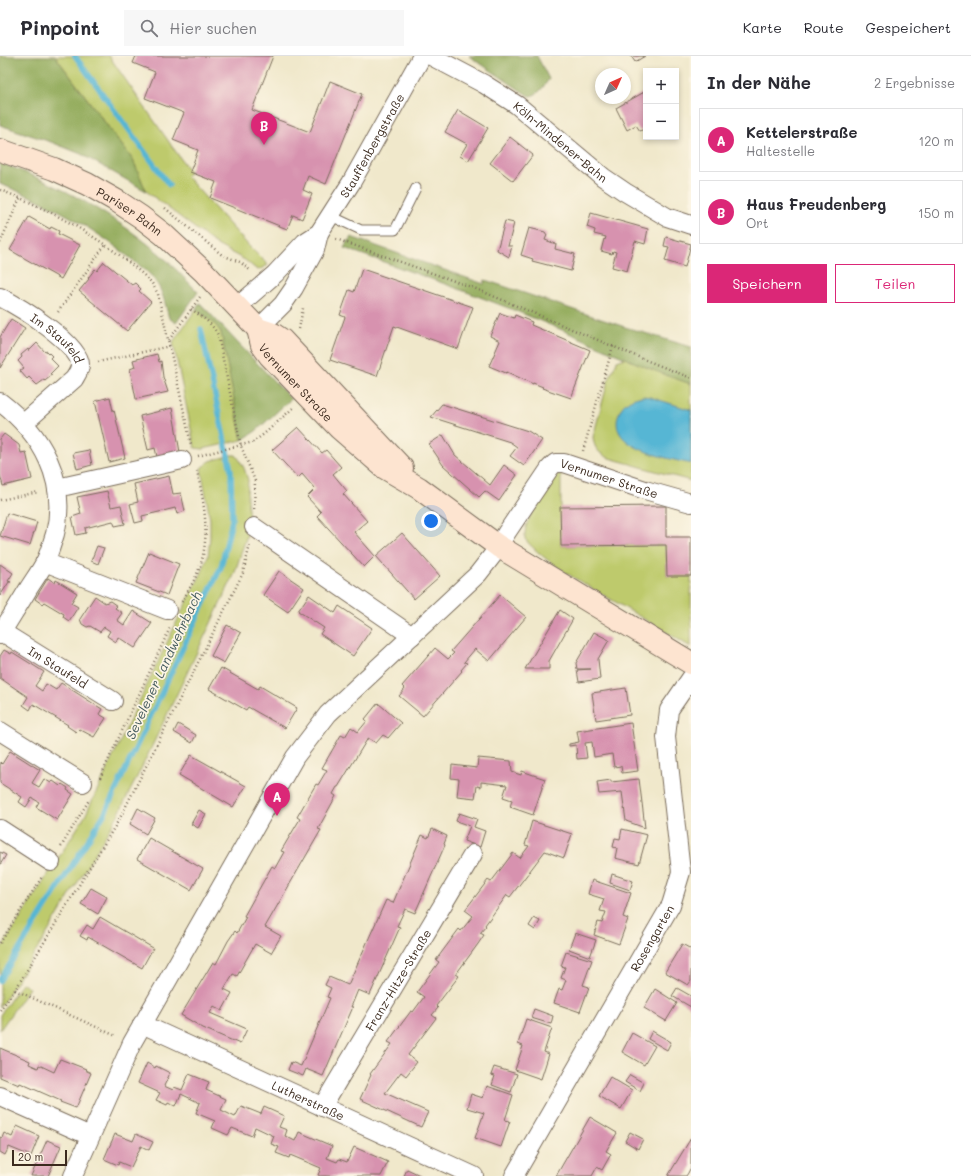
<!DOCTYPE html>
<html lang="de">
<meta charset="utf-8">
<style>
:root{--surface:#fff;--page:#f7f7f7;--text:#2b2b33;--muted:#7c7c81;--line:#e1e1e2;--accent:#db2777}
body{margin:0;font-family:Mali,sans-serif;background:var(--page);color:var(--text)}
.controls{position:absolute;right:12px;top:12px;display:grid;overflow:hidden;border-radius:0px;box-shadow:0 2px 6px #0003}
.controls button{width:36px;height:36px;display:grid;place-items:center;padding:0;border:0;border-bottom:1px solid var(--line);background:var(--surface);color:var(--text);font:20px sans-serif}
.compass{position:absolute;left:595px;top:12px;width:36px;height:36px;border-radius:50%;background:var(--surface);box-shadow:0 2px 6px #0003;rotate:45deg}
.scale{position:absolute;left:12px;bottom:10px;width:55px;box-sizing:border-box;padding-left:4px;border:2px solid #3b2a1e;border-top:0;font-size:11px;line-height:14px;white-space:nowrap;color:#3b2a1e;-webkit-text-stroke:3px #fcf5e5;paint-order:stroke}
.you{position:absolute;left:431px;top:465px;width:14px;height:14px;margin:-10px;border:3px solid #fff;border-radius:50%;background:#1a73e8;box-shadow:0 0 0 6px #1a73e833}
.badge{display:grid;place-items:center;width:26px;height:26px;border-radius:50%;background:var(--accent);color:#fff;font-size:13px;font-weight:700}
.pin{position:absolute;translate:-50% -33px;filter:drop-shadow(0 1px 2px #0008)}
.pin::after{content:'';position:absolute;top:21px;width:14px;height:12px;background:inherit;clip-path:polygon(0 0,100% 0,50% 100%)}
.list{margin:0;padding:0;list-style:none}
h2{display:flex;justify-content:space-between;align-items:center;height:52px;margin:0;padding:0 16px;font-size:17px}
h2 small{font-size:13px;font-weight:400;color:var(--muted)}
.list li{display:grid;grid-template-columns:26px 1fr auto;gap:12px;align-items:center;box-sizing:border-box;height:64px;margin:0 8px 8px;padding:0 8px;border:1px solid var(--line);border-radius:0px}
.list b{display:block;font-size:15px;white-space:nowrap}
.list p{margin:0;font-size:13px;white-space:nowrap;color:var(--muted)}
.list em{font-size:13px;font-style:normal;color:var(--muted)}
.actions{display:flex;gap:8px;padding:12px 16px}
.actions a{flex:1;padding:9px 0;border:1px solid var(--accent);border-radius:0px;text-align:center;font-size:14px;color:var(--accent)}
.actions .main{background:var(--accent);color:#fff}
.icon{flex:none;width:22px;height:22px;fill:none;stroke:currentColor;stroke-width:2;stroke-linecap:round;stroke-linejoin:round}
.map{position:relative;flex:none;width:691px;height:1120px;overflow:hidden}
header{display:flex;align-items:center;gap:24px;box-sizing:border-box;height:56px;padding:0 20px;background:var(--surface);border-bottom:1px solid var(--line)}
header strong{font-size:19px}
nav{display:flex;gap:22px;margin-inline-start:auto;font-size:14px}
.search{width:280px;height:36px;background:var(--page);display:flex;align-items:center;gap:10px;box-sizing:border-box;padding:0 14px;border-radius:0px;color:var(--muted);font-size:15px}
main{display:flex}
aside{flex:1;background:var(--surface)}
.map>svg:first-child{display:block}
.green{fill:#beca6c;stroke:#7c7a45}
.forest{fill:#96ae60;stroke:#686c3f}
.water{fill:#56b6d4;stroke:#487079}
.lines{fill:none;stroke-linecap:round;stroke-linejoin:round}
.stream{stroke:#56b6d4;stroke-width:5.5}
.building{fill:#d792af}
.lane-casing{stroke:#7a6c5b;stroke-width:11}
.street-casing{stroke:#7a6c5b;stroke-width:20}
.secondary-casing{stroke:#7a6c5b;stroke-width:24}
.path{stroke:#7a6c5b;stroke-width:2.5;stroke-dasharray:1 3;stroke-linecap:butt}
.lane{stroke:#fff;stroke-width:9}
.street{stroke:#fff;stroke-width:18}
.secondary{stroke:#fde4d0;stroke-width:22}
.labels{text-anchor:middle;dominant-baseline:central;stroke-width:3.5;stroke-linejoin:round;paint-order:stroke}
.street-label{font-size:12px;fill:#3b2a1e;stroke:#fcf5e5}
.water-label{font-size:13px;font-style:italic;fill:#445b5e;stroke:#fcf5e5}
</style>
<header>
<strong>Pinpoint</strong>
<div class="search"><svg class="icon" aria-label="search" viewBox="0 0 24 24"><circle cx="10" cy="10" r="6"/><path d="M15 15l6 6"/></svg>Hier suchen</div>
<nav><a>Karte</a><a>Route</a><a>Gespeichert</a></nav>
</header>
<main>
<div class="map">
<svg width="691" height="1120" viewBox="0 0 691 1120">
<rect width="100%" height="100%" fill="#fcf5e5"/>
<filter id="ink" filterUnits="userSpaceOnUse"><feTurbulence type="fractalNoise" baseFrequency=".025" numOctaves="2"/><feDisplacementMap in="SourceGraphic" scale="8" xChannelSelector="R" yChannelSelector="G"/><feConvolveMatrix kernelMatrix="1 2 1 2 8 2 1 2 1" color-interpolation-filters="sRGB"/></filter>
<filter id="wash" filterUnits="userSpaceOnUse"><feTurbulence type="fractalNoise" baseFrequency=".012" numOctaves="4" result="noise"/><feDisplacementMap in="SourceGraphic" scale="16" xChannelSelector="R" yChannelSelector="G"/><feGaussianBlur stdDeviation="0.9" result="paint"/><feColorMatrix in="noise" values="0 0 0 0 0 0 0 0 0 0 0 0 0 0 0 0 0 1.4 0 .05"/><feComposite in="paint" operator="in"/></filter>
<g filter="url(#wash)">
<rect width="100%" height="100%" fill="#f0e8cb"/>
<!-- green -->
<path class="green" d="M55,0H109L190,116L186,120L248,189L268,209L258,214L256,213L245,204L217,189L146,135L133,104Z
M196,253L215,268L221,276L242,384L203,393L195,392L173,286Z
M625,302L691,328V425L609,402C598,397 594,392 593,381L608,325L617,305Z
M231,399H236L239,403L244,412L248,424L247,441L249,462L246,482L234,519L141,713L118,759L42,886L0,951V894L85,760L179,561L202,516L208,500L210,482V463L201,412L210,405Z
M561,417V490L666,489L667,520H691V591C663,574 635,558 607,541C581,526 544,506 525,483C523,461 545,437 557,419Z
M22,927L29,932L0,974V959Z"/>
<!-- forest -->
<path class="forest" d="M0,0H55L133,104L146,135L81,98L51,86L0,69Z
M469,0H537L549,23C544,30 538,40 529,40Z
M0,107C54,126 105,154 149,189C167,203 182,220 198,236L176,267L169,262C165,248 163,234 153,222C149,216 141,211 135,206C96,173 48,146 0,128Z
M351,181L484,228L485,224L625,271L691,291V328C642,312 596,288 548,268C481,240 412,216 344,192Z
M200,247L291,343L256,375L242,384L221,276L215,268L196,253Z"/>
<!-- water -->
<path class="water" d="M643,340L650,341L691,354V408C669,402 605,393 619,357C623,346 632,342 643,340Z"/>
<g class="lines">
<!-- stream -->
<path class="stream" d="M75,0L169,129
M0,924L105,757L221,511L232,464L231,414L201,273"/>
</g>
<g id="blocks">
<!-- building -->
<path class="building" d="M136,0H273L252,54L310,76L330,25L362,38L326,128L308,120L303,134L312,138L302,163L293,159L287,173L210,142L216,126L190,116L198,94L173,84L184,57L145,42L155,16L133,7Z
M631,0H645L635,6Z
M646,35V72L640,75L636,69L627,74L616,52Z
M458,54L488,72L468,105L460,100L467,88L445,76Z
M510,81L533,99L513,125L490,107Z
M591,157L648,173L645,188L635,185L627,215L612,211L616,196L613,195L612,198L601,195L604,183L605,184L606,181L594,178L595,174L587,171Z
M29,161L50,173L51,171L59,175L58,178L80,189L61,223L10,194Z
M505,165L514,167L508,190H512L509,201L497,194Z
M529,172L545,176L547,179L545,184L556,188L555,193L575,198L571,215L532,205L533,203L521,199Z
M666,181L691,188L685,211L665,205L669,191L664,190Z
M104,206L132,229L135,227L141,233L139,235L151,246L127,275L79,235L89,223L88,222L95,213L97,215Z
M362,213L473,251L458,293L394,270L377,320L330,304L345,261L340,259L349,234L354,236Z
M500,257L514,262L515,259L532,266L531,269L590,294L571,342L542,332L543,331L533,327V328L507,316L506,317L489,310L500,285L490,280Z
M11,263L25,272L0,312V281Z
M37,287L45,296L47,295L52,300L50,302L58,310L50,318L52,319L45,325L44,324L37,329L29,321L27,323L20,315L24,312L18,305L22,301L21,299L28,293L29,295Z
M157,298L159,306L161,305L163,321L168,336L136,343L130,313L135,311L133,304Z
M110,341L113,355L114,354L125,402L109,406L95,345Z
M442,348L528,375L542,384L524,410L510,400L517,391L510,386L431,361Z
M172,352L180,396L157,401L155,392L148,394L140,360Z
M298,371L322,397L326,394L341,411L333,418L347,435L343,438L367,465L354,476L375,500L364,511L317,460L321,456L307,441L315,433L302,418L298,422L272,394Z
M4,378L19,389L21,397L26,396L32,423L3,430L0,419V383Z
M443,379L455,399L490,429L504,409L517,419L499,445L485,435L479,441L443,409L429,388Z
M89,394L92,409L77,413L73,397Z
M169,420L173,438L181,437L185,455L177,458L175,452L159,456L142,460L143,465L135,467L130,448L138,446L134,428Z
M107,435L111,451L121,449L125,468L115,470L113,465L85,472L86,477L76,479L72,461L81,458L77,441Z
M666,450V481H691V520H667L666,489L561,490L560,451Z
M7,457L37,466L30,489L0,480Z
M402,477L440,520L414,543L376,500Z
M97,490L104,492L98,508L91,505Z
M149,496L179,508L167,539L136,527Z
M0,508L13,517L8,525L11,526H9L0,540Z
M279,515L304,532L288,556L263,539Z
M48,522L55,527L56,524L77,537L71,547L78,551L69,565L63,561L64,558L44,546L42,548L35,543Z
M309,539L335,557L339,550L372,572L353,600L320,578L324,572L298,555Z
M500,539L526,561L489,605L475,593L464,606L467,607L461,614L462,615L423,660L399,640L405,633L402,630L435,592L448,603L454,597L451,595Z
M95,540L105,547L110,545L117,550L115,552L122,557L117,564L124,569L133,555L152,567L135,592L118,581L116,586L107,580L110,575L104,571L100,576L90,570L87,571L82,568L80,563Z
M560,554L573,563L549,605V613H525Z
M227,569L241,577L224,607L211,600Z
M594,576L609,584L598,603L600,623L579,626L577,614L591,613H577L576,607Z
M4,594L11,598L12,596L44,616L35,630L42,635L46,628L56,634L61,627L102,653L99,658L106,662L94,681L79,673L76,676L67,670L68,669L33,648L30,654L23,649L28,641L0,622V600Z
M221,612L258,633L260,630L297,652L285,672L248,651L246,654L209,633Z
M626,632L630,659L596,664L592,637Z
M378,647L401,667L388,682L383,679L376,687L368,682L338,731H337L333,738L336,740L318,773L321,774L265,871L281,880L271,897L255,888L237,920L233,918L224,933L232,937L222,955L214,950L210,957L247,973L240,988L203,972L181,959L213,906L216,908L228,885L235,875L237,877L246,861L244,860L272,810L275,812L284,796L281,795L300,763L297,761L316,728L318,729L327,714L322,712L341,679L345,681L351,671L358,676L367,665L365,663Z
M631,667L638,715L622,717L621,710L614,711L612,698L594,701L592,686L585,687L587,702L577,703L576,689L569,690V688L579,686L577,675Z
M178,668L196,679L192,687L174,676Z
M10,695L40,714L32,727L39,731L44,723L51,727L53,725L60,730L62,728L68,732L67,734L73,738L57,764L36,751L39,746L32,742L26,751L19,746L22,741L0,727V706L2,708Z
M191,699L246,730L233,751L179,719Z
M478,702L511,705L512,716L521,719L522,715L545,723L533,759L510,751L512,744L503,741L507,729L481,726V731L477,730L475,742L457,740L459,723L451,722L452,709L477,712Z
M639,723L643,755L645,772L626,765L622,736L599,738L597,726L611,724V726Z
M138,752L155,762L146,778L130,768Z
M199,754L206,758L198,772L191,768Z
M459,757L477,763L474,771L485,775L480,791L464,785L470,770L456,765Z
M532,765L572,778L564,802L545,795L510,841L507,839L485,869L486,870L480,877L484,879L478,888L456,918L459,920L436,950L438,952L432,959L436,962L408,999L417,1006L406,1020L401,1016L385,1037L428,1056L421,1071L360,1043L371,1019L370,1018L392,988L388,986L411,955L413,956L424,941L417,936L439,906L436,904L459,873L461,875L473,860L465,854L488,824L491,826L513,797L520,802L529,790L525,789Z
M432,773L447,780L444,788L445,789L415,857L405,853L397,870L400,871L370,939L358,934L351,951H353L323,1020L306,1013L303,1020L288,1014L291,1006L301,1010L330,942L327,941L331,932L325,929L329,921L348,929L386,844L393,847L422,779L428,782Z
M622,773L647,779L639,808L615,802L617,792L613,791L615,782L620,783Z
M149,782L203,813L191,834L137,803Z
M0,796L6,799L0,809Z
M612,818L633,825L630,834L610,827Z
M592,824L631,837L623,861L628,863L619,888L594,879L598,866L602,867L606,856L600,855L604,843L588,838Z
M91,832L107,841L98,858L81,848Z
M100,861L153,892L142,912L88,881L87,884L80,880L87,869L93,873Z
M534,862L540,865L535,874L529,870Z
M575,877L596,884L590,901L569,893Z
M682,888L691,893V925L688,929L665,916Z
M566,896L592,904L583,929L589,931L580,956L554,947L559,933L562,934L566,924L561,922L565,911L561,910Z
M677,932L691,940V951L672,940Z
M655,933L677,947L666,965L644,952Z
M534,953L553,960L551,968L531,962Z
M526,963L552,972L544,996L549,998L541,1023L515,1014L523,990L518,988Z
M652,975L671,986L667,994L648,983Z
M632,977L655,990L644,1009L622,996Z
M0,992L30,1005L29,1008L38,1012L39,1009L54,1016L60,1003L86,1013L85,1014L91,1017L76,1052L60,1046L61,1045L20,1027L19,1029L0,1021Z
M147,1007L152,1010L155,1012L156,1010L170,1017L164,1030L173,1034L174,1031L182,1034L189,1018L209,1026L206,1034L226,1043L221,1054L235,1061L241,1050L261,1058L264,1051L284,1060L279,1071L287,1074L285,1080L295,1085L299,1076L332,1090L327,1102L337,1106L339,1103L347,1106L354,1091L388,1106L381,1120H320L318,1119L321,1112L290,1099L289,1102L276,1097L279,1091L271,1088L274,1080L255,1071L252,1080L232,1072L228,1079L212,1072L215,1065L196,1057L200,1047L181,1038L176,1050L168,1046L167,1049L156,1044L160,1037L138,1027Z
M494,1011L517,1018L511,1036L492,1029L495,1020L491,1019Z
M630,1019L644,1027L640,1035L625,1026Z
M610,1021L632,1034L621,1053L599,1040Z
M487,1030L513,1039L505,1064L510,1065L501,1091L475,1082L484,1057L467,1052L471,1038L483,1042Z
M590,1061L617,1077L606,1095L611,1098L602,1114L597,1111L592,1120H556Z
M17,1070L39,1080L31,1100L9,1091L5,1099L0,1096V1081L2,1082L4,1077L12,1081Z
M630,1076L643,1083L638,1093L625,1085Z
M115,1078L133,1085L136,1078L153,1086L149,1094L141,1090L131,1111L119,1106L118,1109L104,1103Z
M691,1082V1111L688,1117L686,1120H668Z
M47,1084L61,1090L48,1120H31Z
M407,1113L422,1120H404Z"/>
</g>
</g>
<g filter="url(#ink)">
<use href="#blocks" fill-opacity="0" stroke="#7a6c5b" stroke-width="1"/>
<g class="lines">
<defs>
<path id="lane" d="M331,160L361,174H395L416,132"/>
<g id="street">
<path id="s1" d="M431,0L484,28L517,49L603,121L625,136L667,161L691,169"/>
<path id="s2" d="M0,241C18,250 81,288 80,309C80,314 77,318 74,323L24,367"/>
<path id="s3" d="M237,251L275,218L305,186L319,177L351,127L422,0"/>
<path d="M258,273L283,248L294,232L315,194L319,177"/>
<path d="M0,346C42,378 68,424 55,478C52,487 49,498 45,506C40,516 33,525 27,535C18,550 9,564 0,579"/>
<path d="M57,432L182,404"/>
<path d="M254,471L412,580"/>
<path d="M45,506L167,554"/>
<path id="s4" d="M2,576L113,645"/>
<path d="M0,675L83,727"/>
<path d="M0,773L51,806"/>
<path id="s5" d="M142,968L474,1120"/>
<path d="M0,1040L90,1080"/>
<path id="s6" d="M322,1051L473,798"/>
<path id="s7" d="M73,1120L132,987L295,701L328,658L478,518L492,500L507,476L550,412L555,407H564L645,434L691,447"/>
<path id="s8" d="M514,1120L671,849L681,816L666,681L669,654L691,622"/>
</g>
<g id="secondary">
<path id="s9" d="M0,94L54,113L87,128L117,145L141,161L163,178L204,216L258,273L273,278L282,284L402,412"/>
<path id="s10" d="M258,273L262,289L270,300L339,372L385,412L419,432L498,490L691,607"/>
</g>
</defs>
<!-- lane casing -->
<use href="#lane" class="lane-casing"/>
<!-- street casing -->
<use href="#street" class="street-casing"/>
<!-- secondary casing -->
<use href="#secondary" class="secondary-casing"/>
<!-- path -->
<path class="path" d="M0,134C40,149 79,170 114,195C126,204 139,214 150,225C153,228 155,233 158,238L191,388
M165,152L222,199L240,206L251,215
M336,183L474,232L643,303L691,322
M0,187L20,142
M191,253C202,261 212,267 218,279L241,390L255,425L254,455
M58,256L105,189
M299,273L303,252
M169,284L200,241
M98,306L170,290
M583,395L613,290
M198,400L253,386L264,378L293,352
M0,444L39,436
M182,546C188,535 195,524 199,513C211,480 204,447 197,415
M100,722L170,572
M61,791L89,744
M0,887L42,821
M15,934L116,980
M0,954L15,934L120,762L243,517L250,489"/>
<!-- lane -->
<use href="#lane" class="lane"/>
<!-- street -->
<use href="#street" class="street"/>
<!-- secondary -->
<use href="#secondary" class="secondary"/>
</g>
</g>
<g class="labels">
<!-- street labels -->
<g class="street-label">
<text stroke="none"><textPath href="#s1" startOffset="156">Köln-Mindener-Bahn</textPath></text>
<text stroke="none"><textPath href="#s3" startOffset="213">Stauffenbergstraße</textPath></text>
<text stroke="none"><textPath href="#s9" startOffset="144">Pariser Bahn</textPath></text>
<text stroke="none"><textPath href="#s2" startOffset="71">Im Staufeld</textPath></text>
<text stroke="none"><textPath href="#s10" startOffset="67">Vernumer Straße</textPath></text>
<text stroke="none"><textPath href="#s7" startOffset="926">Vernumer Straße</textPath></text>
<text stroke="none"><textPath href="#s4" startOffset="66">Im Staufeld</textPath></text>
<text stroke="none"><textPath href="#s8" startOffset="275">Rosengarten</textPath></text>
<text stroke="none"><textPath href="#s6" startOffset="148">Franz-Hitze-Straße</textPath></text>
<text stroke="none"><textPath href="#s5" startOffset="183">Lutherstraße</textPath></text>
</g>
<!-- water labels -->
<g class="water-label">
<text transform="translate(163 609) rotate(-65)">Sevelener Landwehrbach</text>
</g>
</g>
</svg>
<div class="controls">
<button>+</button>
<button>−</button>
</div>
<svg class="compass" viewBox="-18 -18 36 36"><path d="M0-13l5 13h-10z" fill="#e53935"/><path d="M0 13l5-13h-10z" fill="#7c7c81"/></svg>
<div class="scale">20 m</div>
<div class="you"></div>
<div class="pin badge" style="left:277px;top:760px">A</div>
<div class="pin badge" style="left:264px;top:89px">B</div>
</div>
<aside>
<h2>In der Nähe<small>2 Ergebnisse</small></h2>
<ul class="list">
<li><span class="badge">A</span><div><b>Kettelerstraße</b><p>Haltestelle</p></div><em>120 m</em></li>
<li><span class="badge">B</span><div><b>Haus Freudenberg</b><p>Ort</p></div><em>150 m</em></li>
</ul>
<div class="actions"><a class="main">Speichern</a><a>Teilen</a></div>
</aside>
</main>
